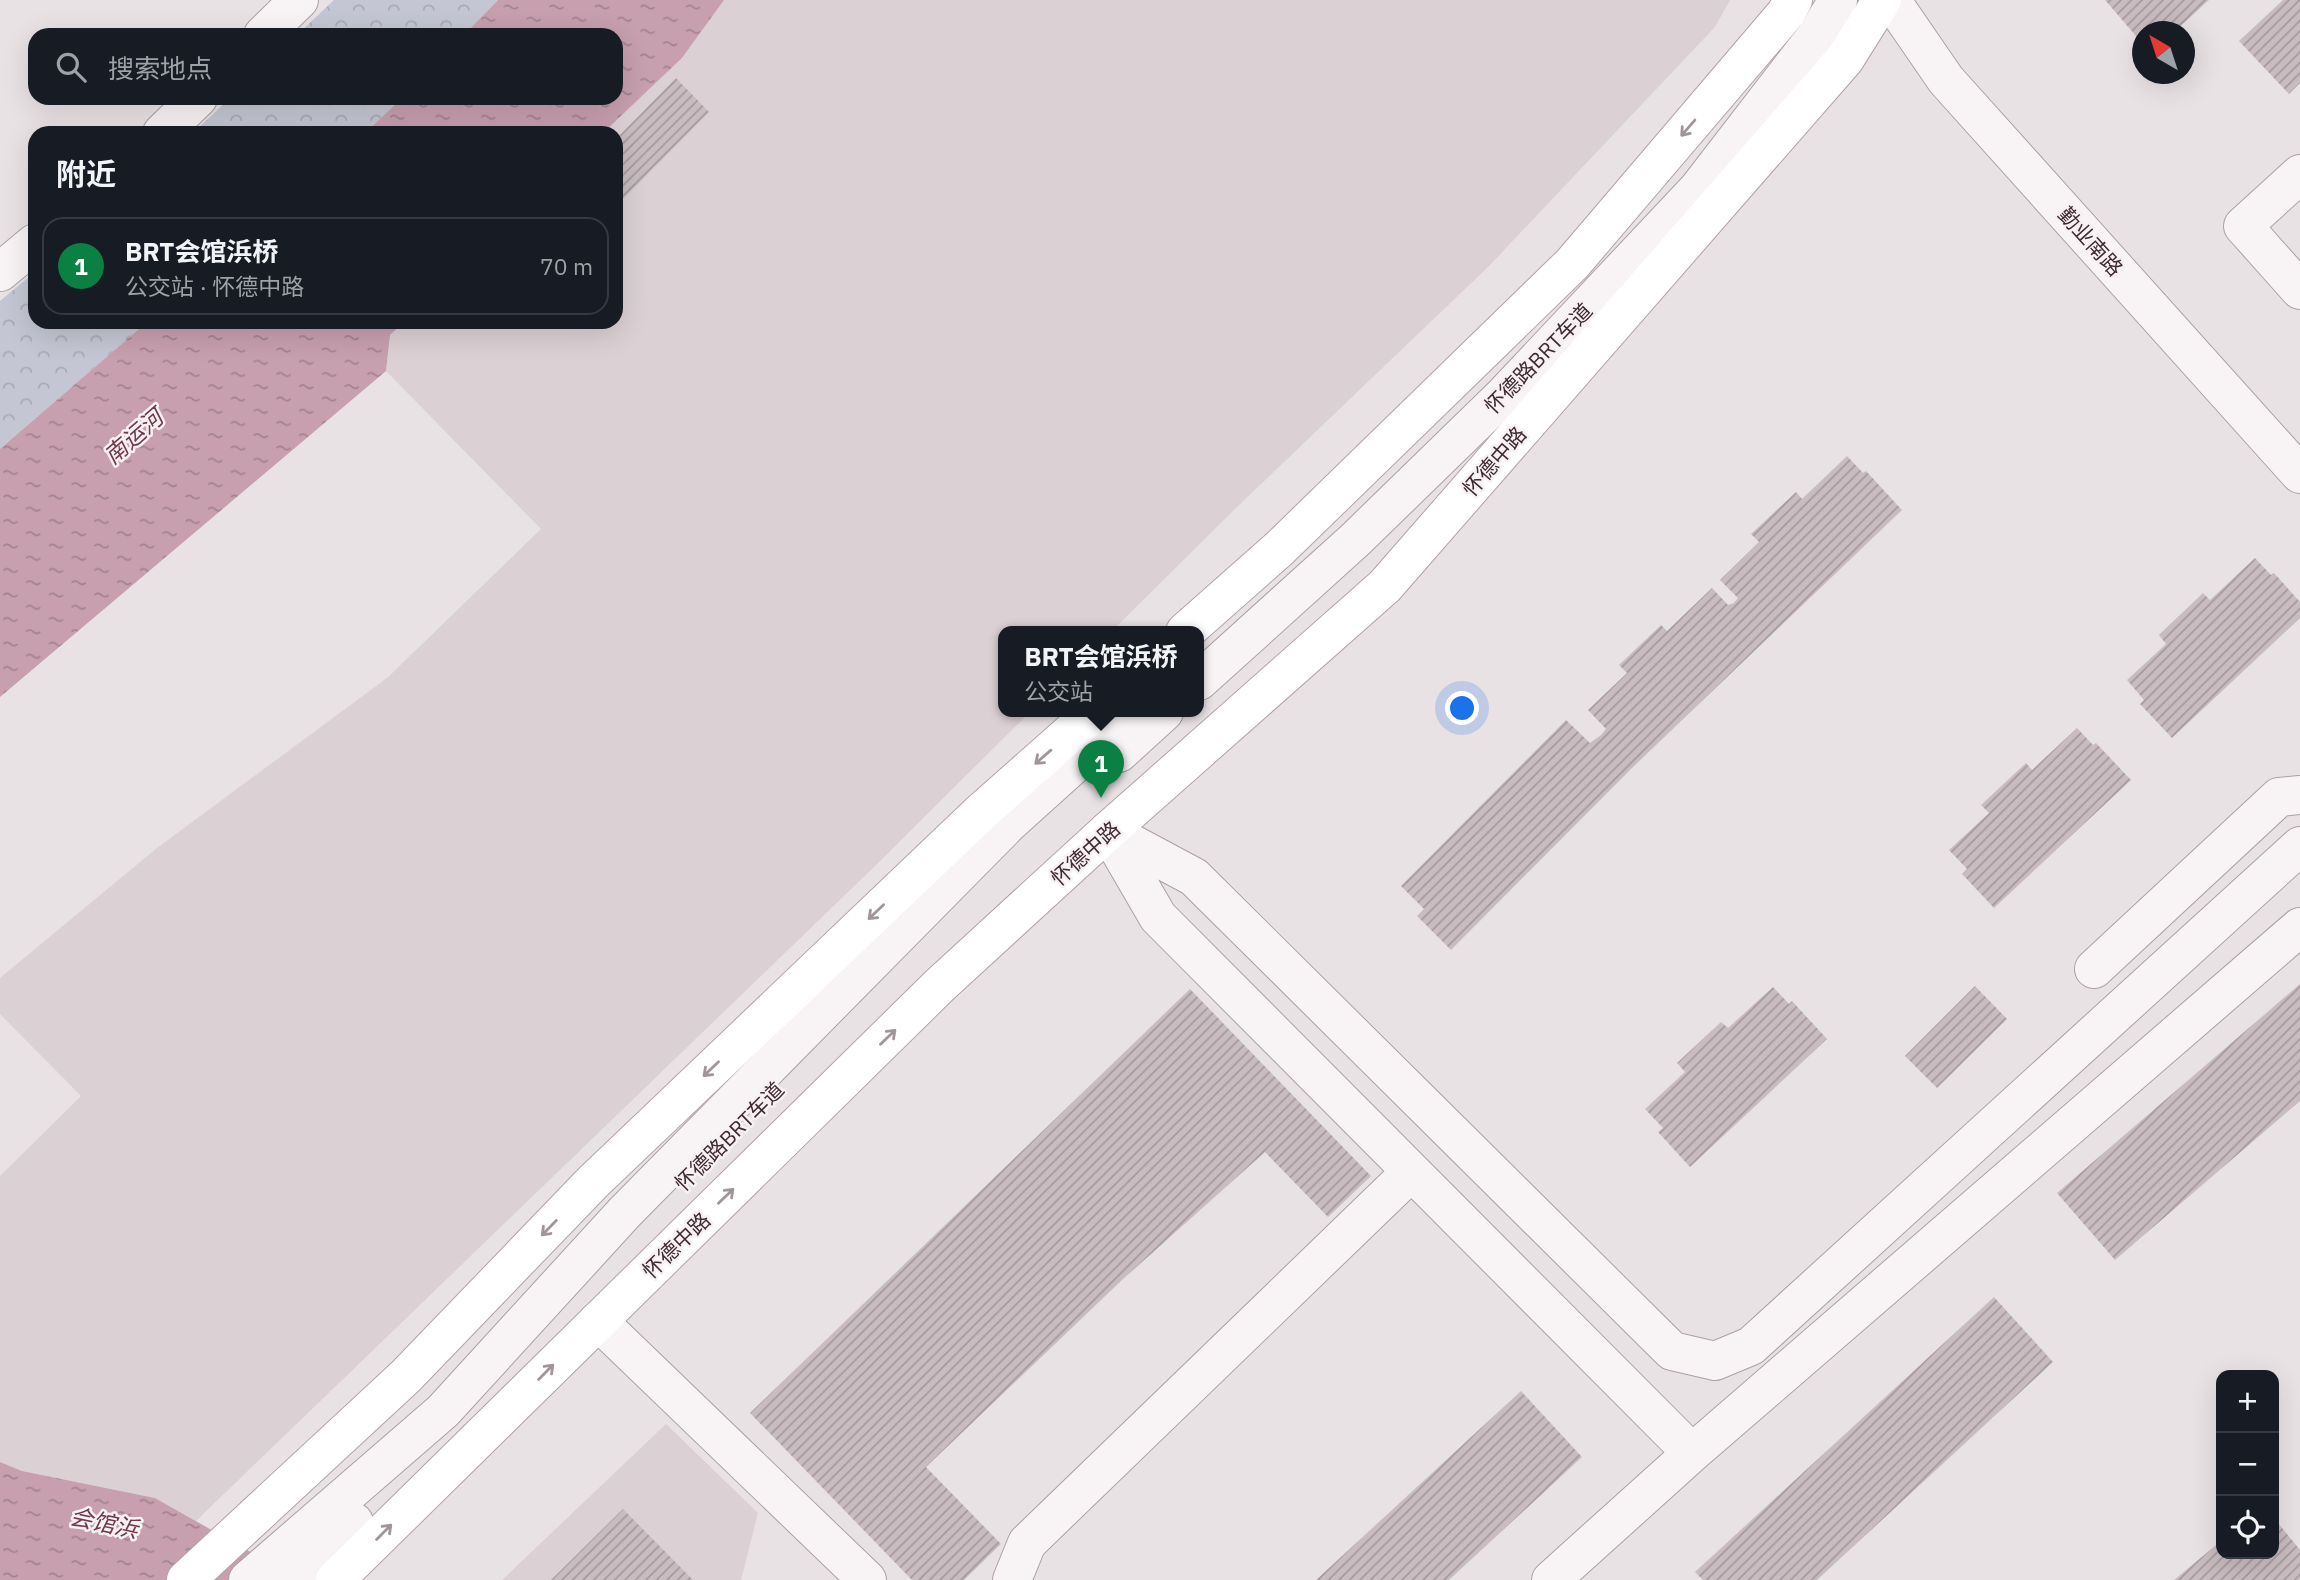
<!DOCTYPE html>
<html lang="zh">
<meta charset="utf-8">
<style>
:root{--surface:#171b24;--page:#242831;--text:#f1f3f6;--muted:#9ea1a6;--line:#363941;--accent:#0b8043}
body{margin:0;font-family:"IBM Plex Sans","Noto Sans SC",sans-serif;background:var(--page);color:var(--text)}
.controls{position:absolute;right:21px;bottom:21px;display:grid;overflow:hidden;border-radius:14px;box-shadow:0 7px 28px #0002}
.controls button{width:63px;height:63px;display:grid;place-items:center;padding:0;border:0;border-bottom:2px solid var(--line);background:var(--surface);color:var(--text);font:35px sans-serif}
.compass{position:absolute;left:2132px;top:21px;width:63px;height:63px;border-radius:50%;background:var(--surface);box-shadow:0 7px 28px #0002;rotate:321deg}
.you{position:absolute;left:1463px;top:709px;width:24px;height:24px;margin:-18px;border:5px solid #fff;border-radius:50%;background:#1a73e8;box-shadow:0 0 0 10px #1a73e833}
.badge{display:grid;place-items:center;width:46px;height:46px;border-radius:50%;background:var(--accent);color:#fff;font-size:23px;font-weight:700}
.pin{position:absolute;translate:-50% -58px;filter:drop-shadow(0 2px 4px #0008)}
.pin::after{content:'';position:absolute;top:37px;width:24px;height:21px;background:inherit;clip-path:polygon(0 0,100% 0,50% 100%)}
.popup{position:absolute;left:998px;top:626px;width:206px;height:91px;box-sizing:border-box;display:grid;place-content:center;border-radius:14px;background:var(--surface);filter:drop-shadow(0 2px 5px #0005);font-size:23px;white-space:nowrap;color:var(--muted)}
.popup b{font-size:26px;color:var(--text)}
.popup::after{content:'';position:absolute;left:50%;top:100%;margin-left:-14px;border:14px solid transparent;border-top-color:var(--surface)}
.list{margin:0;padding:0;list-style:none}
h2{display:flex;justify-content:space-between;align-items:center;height:91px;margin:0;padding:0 28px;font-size:30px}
h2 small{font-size:23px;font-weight:400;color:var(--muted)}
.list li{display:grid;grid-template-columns:46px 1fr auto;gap:21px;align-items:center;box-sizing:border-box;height:98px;margin:0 14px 14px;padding:0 14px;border:2px solid var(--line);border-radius:21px}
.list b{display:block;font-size:26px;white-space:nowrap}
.list p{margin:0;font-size:23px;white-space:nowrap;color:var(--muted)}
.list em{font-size:23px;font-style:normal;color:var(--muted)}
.icon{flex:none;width:38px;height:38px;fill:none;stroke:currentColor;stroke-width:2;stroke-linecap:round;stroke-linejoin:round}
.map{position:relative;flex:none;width:2300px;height:1580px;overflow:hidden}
.search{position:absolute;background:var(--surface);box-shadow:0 7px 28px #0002;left:28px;top:28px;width:595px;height:77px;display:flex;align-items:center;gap:18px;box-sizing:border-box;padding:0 24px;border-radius:21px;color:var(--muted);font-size:26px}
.panel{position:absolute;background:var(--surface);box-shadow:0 7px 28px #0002;left:28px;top:126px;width:595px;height:203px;border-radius:21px}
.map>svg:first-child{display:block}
.built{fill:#dbd0d3}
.park{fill:url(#park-crowns)}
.water{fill:url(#water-ripples)}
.building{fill:url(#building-hatch)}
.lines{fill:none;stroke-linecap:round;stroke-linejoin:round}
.minor-casing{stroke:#aca0a4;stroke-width:40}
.major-casing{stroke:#b4a2a8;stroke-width:40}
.minor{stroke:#f8f4f5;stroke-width:38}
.major{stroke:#fff;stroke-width:38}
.oneway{stroke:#a09598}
.labels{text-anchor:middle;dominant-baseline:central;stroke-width:5;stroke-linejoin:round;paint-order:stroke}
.street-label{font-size:21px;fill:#402b31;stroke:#f7f1f3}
.water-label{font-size:23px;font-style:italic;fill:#72374d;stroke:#f7f1f3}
</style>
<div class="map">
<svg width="2300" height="1580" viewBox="0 0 2300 1580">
<defs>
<pattern id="park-crowns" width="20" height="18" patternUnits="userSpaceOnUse" patternTransform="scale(1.75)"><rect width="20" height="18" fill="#c4c6d3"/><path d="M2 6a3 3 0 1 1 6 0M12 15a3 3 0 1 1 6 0" fill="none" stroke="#a9aab6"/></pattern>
<pattern id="water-ripples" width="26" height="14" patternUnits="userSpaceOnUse" patternTransform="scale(1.75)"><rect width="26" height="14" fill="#c79faf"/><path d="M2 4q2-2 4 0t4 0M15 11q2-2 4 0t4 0" fill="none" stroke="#a3828f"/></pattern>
<pattern id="building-hatch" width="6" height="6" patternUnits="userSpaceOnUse" patternTransform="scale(1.75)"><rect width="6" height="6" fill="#c9bcc0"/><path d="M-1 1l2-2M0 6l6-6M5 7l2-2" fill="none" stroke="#a5999d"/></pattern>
</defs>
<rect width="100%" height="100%" fill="#e9e2e4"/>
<!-- built -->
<path class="built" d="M724,0H1730L1715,27L1488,267L1236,508L1111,632H1003V712H1030L875,866L196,1521L155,1498L22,1471L0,1462V1176L81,1096L0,1014V978L157,848L387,678L541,529L386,371L390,335L404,322H616V133H603L682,58Z
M666,1424L758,1513L741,1580H502Z"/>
<!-- park -->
<path class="park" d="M334,0H498L464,35H297Z
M230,98H402L365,133H193Z
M35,272V322H147L0,449V301Z"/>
<!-- water -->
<path class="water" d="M498,0H724L682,58L603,133H365L402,98H616V35H464Z
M147,322H404L390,335L386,371L0,697V449Z
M0,1462L22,1471L155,1498L300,1580H0Z"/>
<!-- building -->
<path class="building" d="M2105,0H2209L2174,32H2142V43Z
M2283,0H2300V83L2289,94L2239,41Z
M676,78L709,112L616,206V139Z
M1847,456L1863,473L1866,471L1902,510L1632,768L1451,950L1417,916L1424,909L1401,886L1566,720L1590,743L1601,735L1606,729L1588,710L1627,673L1619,665L1661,625L1667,631L1712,588L1728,605L1734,603L1738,598L1720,580L1759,542L1751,534L1796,492L1802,499Z
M2255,558L2271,575L2274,573L2300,602V618L2172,738L2140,704L2144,700L2127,680L2166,644L2159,635L2203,593L2210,600Z
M2077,728L2093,745L2096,743L2131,780L1994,908L1962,874L1967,869L1949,850L1989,813L1981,805L2026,763L2032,770Z
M2300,984V1101L2115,1260L2057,1193Z
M1975,986L2007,1019L1937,1088L1905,1056Z
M1773,987L1789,1004L1792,1001L1827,1039L1690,1167L1658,1132L1663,1128L1645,1109L1685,1072L1677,1063L1721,1022L1728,1028Z
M1190,989L1371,1176L1328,1217L1265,1152L1122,1280L926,1467L1001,1544L964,1580H912L750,1413Z
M1994,1297L2053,1362L1817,1580H1703L1695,1572Z
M1521,1391L1582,1457L1449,1580H1316Z
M623,1509L693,1580H551Z
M2274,1518L2300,1550V1580H2174L2221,1541V1554H2274Z"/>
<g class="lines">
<defs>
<path id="minor" d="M1891,0L1946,80L2300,474
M263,35L299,0
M162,133L198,98
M2300,174L2243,226L2300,290
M0,272L35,243
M1199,681L1355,540L1505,394L1698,189L1816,36L1838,0
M1119,753L1164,712
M1108,831L1194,877L1672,1351L1715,1361L1751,1346L2300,846
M1108,831L1158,917L1692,1453
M2094,969L2279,797L2300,795
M598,1321L867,1580
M248,1580L443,1411L625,1212L1008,824L1132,712
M291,1580L354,1522
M1012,1580L1027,1543L1411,1172
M1551,1580L1692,1453L2300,927"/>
<path id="major" d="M1185,632L1280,548L1572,264L1786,13L1793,0
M186,1580L406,1376L593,1182L980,813L1094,712
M335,1580L940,985L1108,831L1385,586L1845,59L1882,0"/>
</defs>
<!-- minor casing -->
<use href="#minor" class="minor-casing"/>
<!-- major casing -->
<use href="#major" class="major-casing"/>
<!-- minor -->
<use href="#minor" class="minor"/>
<!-- major -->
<use href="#major" class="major"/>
</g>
<!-- one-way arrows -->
<defs><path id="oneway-shaft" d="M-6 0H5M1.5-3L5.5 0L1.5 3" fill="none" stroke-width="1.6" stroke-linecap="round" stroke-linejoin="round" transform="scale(1.75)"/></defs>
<g class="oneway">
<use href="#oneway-shaft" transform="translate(1688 128) rotate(131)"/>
<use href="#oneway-shaft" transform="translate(1043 757) rotate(139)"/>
<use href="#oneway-shaft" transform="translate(876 912) rotate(136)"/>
<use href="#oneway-shaft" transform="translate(888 1037) rotate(-44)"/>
<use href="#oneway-shaft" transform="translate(711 1069) rotate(136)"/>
<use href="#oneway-shaft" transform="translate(726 1196) rotate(-44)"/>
<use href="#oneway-shaft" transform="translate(549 1228) rotate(134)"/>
<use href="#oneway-shaft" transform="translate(546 1372) rotate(-45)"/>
<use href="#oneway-shaft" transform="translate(384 1532) rotate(-45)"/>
</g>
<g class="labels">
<!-- street labels -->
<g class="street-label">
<text transform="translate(2091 241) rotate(48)">勤业南路</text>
<text transform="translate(1538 358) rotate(-46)">怀德路BRT车道</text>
<text transform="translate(1494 461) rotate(-49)">怀德中路</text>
<text transform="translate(1085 853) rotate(-42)">怀德中路</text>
<text transform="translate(729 1136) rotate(-45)">怀德路BRT车道</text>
<text transform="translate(676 1245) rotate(-44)">怀德中路</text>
</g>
<!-- water labels -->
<g class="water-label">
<text transform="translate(133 436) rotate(-41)">南运河</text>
<text transform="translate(104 1522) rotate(12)">会馆浜</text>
</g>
</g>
</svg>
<div class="controls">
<button>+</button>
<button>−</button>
<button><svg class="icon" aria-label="locate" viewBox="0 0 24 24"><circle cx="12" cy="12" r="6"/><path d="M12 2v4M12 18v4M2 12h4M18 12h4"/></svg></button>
</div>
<svg class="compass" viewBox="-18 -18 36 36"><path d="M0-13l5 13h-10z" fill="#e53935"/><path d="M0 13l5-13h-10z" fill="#9ea1a6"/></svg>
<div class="you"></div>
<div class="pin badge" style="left:1101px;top:798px">1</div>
<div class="popup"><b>BRT会馆浜桥</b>公交站</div>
<div class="search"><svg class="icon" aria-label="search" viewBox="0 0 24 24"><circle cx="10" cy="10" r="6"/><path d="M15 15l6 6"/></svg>搜索地点</div>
<section class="panel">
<h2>附近<small></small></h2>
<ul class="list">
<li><span class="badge">1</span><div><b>BRT会馆浜桥</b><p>公交站 · 怀德中路</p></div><em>70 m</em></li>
</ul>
</section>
</div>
